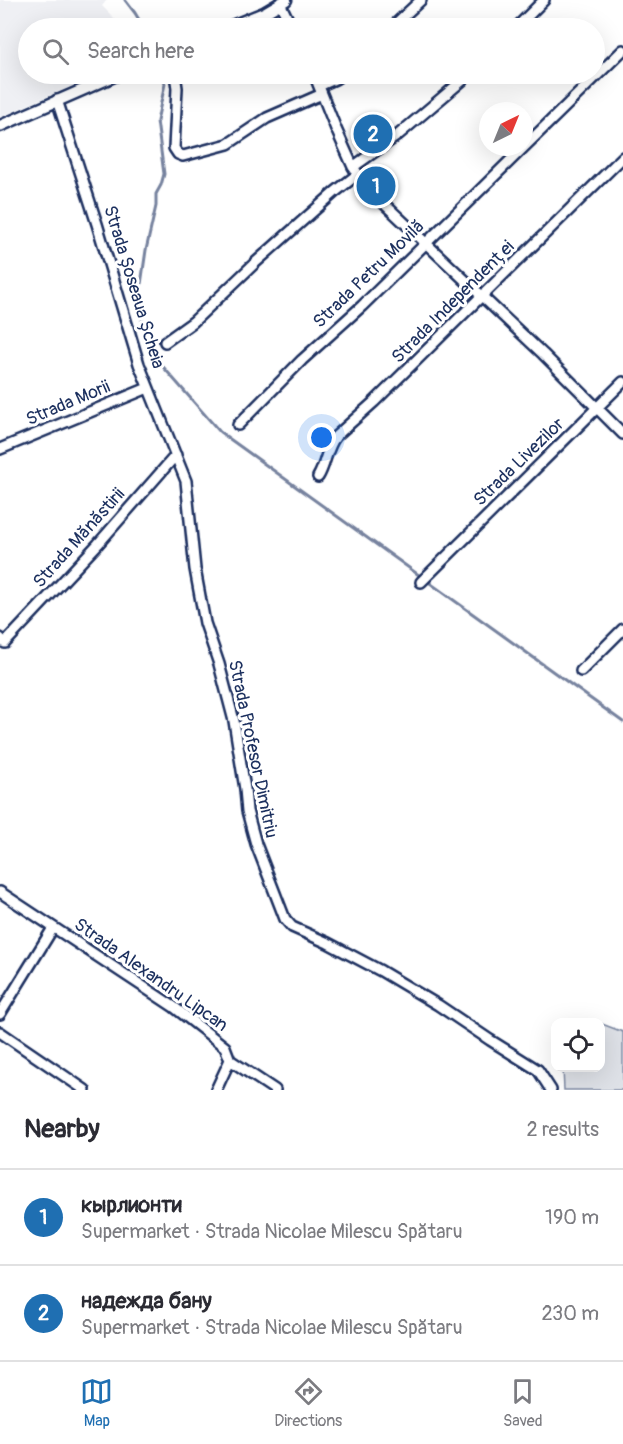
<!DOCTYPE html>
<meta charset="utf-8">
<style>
:root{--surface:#fff;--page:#f7f7f7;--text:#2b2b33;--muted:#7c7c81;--line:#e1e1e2;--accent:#1f6fb2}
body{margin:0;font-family:Pangolin,sans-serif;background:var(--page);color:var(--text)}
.controls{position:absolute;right:18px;bottom:18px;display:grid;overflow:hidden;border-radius:12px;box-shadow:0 6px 24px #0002}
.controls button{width:54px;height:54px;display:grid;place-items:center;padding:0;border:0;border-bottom:2px solid var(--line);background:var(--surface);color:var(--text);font:30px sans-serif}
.compass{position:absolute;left:479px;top:102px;width:54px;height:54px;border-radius:50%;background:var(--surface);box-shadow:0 6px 24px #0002;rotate:43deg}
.you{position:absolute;left:322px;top:438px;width:21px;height:21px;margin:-15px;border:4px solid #fff;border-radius:50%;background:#1a73e8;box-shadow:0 0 0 9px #1a73e833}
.badge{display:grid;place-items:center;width:39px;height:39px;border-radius:50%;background:var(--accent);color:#fff;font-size:20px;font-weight:700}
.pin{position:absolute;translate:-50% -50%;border:3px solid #fff;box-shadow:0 2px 6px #0006}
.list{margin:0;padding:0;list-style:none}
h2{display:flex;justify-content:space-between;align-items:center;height:78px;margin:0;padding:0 24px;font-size:26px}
h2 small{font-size:20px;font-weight:400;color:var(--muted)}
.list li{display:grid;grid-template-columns:39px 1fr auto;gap:18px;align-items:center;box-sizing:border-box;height:96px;padding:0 24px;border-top:2px solid var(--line)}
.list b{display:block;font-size:22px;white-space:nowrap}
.list p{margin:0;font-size:20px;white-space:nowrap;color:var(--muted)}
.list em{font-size:20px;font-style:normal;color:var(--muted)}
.icon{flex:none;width:33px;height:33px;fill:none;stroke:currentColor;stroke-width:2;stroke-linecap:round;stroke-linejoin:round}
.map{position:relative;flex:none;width:623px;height:1090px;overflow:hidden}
.search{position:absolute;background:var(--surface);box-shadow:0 6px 24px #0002;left:18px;right:18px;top:18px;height:66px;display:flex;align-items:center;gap:15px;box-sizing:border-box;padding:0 21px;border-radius:33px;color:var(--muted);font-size:22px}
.sheet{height:270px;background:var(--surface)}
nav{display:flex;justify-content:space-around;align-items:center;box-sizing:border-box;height:84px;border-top:2px solid var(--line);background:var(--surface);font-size:16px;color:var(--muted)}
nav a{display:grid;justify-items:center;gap:3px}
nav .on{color:var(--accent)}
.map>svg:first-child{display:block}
.built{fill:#eff0f4}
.green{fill:#dee1e7;stroke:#7c88a2;stroke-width:1.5}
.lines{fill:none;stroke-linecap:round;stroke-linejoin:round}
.stream{stroke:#77839f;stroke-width:3}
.minor-casing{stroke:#1b2f5e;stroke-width:14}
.major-casing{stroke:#1b2f5e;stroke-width:15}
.minor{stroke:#fff;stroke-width:9}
.major{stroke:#fff;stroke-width:10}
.labels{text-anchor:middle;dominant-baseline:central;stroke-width:6;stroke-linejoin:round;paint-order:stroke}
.street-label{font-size:18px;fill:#1b2f5e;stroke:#fff}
</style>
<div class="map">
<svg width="623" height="1090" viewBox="0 0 623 1090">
<rect width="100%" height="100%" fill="#fff"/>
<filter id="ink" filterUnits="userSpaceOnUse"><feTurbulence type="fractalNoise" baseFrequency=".0167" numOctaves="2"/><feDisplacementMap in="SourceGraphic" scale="12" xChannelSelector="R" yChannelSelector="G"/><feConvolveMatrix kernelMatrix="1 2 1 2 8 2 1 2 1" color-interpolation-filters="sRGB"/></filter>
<g filter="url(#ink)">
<!-- built -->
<path class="built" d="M0,0H107L102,6L124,28H28V74H98L0,117Z"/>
<!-- green -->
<path class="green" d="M602,1024L623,1032V1090H564L563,1068H600V1025Z"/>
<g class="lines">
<!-- stream -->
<path class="stream" d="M125,0L135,13L144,28
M162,74L165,84L157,121L164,174L161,185L156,194V206L146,250L138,305L151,353L220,432L623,722"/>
<defs>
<path id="minor" d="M280,3L292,28
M391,28L421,0
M516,28L544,0
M175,74L177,88L174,148L178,154L183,156L228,144L267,118L322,94
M314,74L336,129L353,167L358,174L377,197L543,354L623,434
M319,86L335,79L343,74
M57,100L97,224L139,364L186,481L195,569L205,623L219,664L234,721L245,789L247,811L256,844L285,919L292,927L328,943L381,971L438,1005L490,1040L538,1070L551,1090
M524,147L623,50
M353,167L398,135L470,74
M165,342L193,322L255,263L335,192L358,174
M238,425L302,360L362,306L524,147
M0,449L148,388
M318,477C326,464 326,448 336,436L374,402L623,157
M421,582L623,382
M0,638L5,643L98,544L176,455
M581,671L623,629
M0,892L174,1007L225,1047L230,1060L275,1090
M0,1014L53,928
M0,1032L85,1090
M216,1090L230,1060"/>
<path id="major" d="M227,28L264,13L286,0
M0,126L119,74"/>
</defs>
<!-- minor casing -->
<use href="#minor" class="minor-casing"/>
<!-- major casing -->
<use href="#major" class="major-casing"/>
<!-- minor -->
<use href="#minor" class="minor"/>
<!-- major -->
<use href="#major" class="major"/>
</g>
</g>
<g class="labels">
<!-- street labels -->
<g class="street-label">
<text transform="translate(369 274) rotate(-44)">Strada Petru Movilă</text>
<text transform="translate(134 287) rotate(73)">Strada Șoseaua Șcheia</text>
<text transform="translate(453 302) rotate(-45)">Strada Independenței</text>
<text transform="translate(68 403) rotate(-23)">Strada Morii</text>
<text transform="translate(519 462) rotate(-44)">Strada Livezilor</text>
<text transform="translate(79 538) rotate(-48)">Strada Mănăstirii</text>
<text transform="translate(253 749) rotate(78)">Strada Profesor Dimitriu</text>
<text transform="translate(151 975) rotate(35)">Strada Alexandru Lipcan</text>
</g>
</g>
</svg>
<div class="controls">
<button><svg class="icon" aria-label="locate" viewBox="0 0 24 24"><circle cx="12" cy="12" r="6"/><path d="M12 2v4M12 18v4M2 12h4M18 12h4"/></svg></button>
</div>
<svg class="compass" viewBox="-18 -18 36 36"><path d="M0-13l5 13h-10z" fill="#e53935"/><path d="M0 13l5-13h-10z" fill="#7c7c81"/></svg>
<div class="you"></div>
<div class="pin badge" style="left:376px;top:186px">1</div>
<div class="pin badge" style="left:373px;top:134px">2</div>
<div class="search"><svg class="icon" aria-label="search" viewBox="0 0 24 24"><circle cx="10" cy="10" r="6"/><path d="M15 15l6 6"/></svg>Search here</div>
</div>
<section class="sheet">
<h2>Nearby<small>2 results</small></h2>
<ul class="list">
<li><span class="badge">1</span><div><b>кырлионти</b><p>Supermarket · Strada Nicolae Milescu Spătaru</p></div><em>190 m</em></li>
<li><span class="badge">2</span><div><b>надежда бану</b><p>Supermarket · Strada Nicolae Milescu Spătaru</p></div><em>230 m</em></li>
</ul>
</section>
<nav>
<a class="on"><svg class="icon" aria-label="map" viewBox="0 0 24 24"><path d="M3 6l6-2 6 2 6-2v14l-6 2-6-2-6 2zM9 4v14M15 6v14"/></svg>Map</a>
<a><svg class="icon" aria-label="directions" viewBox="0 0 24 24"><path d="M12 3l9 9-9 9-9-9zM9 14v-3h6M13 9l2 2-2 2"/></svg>Directions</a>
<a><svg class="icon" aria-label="saved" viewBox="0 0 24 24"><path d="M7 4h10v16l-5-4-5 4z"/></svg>Saved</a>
</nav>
